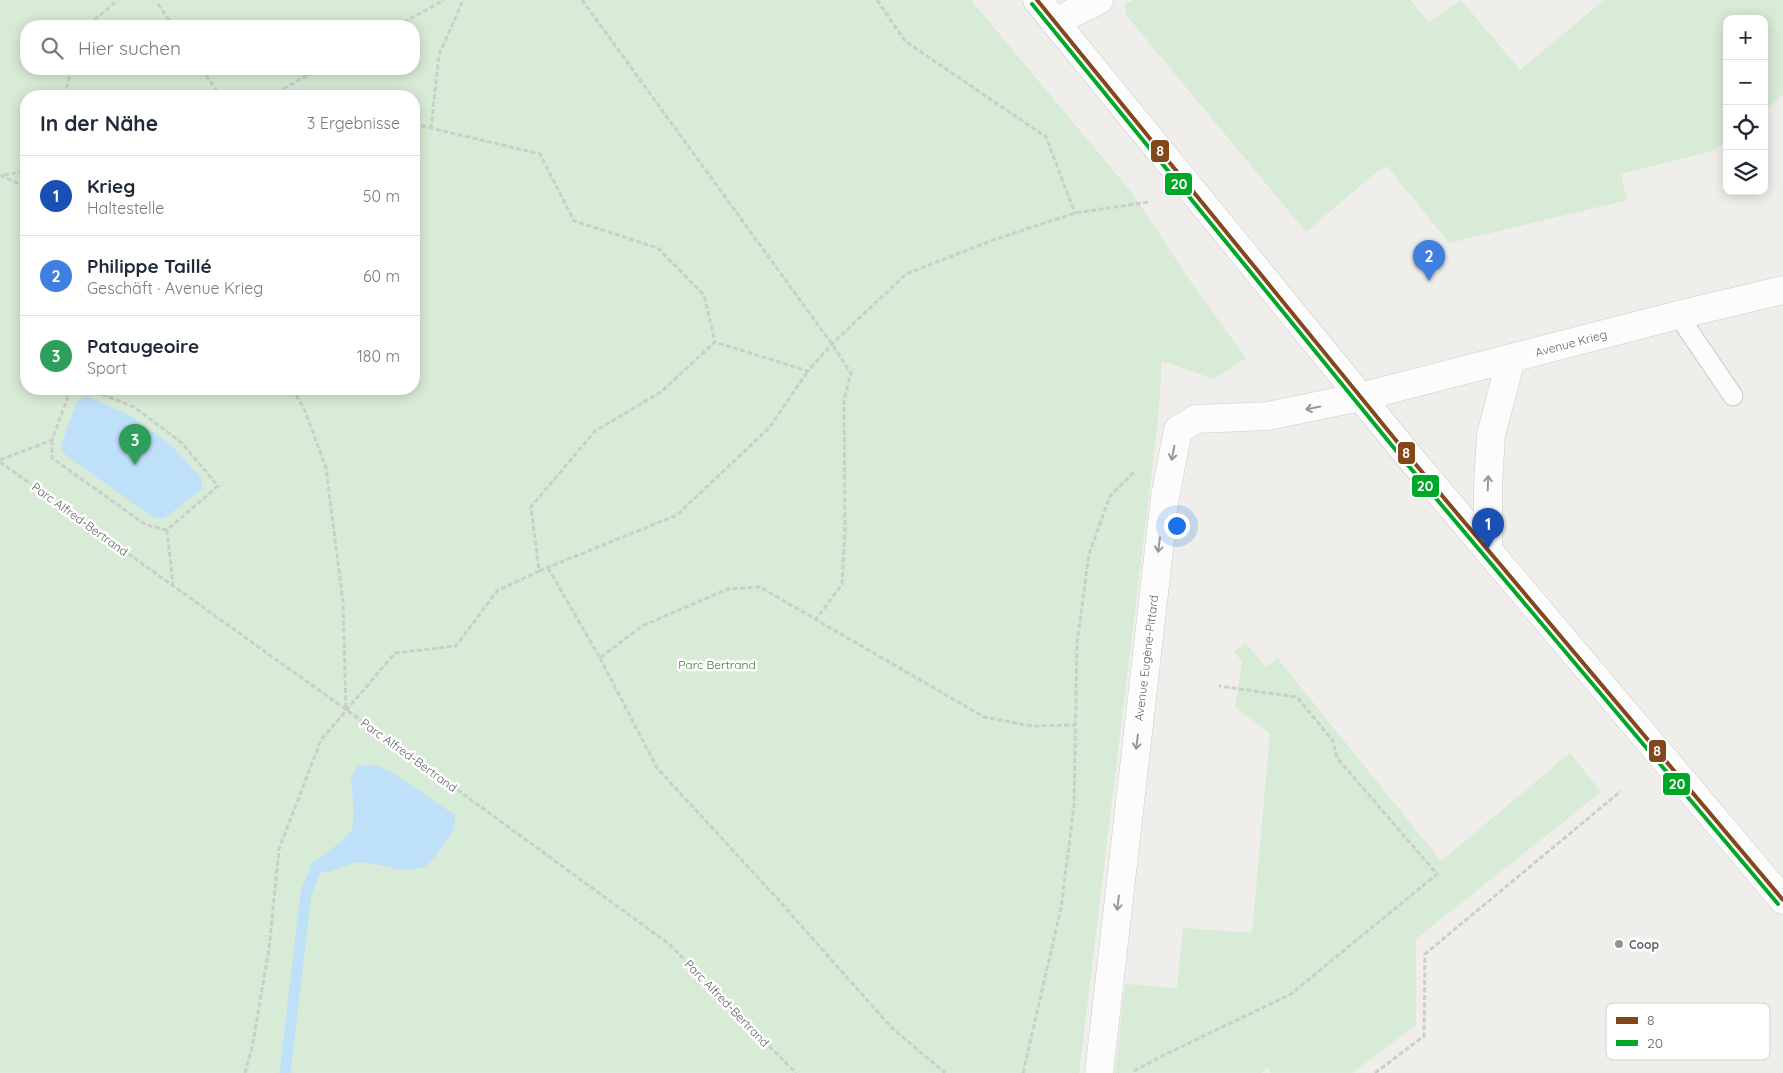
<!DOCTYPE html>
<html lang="de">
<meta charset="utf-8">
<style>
:root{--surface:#fff;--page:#f2f2f3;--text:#1f2937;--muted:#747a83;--line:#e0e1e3;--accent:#7c3aed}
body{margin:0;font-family:Quicksand,sans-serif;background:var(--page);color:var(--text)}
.controls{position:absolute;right:15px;top:15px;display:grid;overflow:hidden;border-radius:10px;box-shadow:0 2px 12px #0003}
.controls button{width:45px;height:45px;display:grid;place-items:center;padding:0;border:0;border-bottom:1px solid var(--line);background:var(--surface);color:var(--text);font:25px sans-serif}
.you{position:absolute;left:1176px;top:525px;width:18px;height:18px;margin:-12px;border:4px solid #fff;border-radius:50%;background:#1a73e8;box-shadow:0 0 0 8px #1a73e833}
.badge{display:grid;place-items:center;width:32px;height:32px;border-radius:50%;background:var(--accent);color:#fff;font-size:16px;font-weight:700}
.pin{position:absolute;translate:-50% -41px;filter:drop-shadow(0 1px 2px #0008)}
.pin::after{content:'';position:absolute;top:26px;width:18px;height:15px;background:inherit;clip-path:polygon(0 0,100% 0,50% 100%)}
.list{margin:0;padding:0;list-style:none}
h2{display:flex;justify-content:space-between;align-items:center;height:65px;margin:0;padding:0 20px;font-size:21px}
h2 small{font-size:16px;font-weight:400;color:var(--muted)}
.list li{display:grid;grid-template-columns:32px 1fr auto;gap:15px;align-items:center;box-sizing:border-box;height:80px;padding:0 20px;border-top:1px solid var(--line)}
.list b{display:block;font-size:19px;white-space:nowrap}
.list p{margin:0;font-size:16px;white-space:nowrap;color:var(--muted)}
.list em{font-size:16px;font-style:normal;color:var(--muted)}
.icon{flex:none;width:28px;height:28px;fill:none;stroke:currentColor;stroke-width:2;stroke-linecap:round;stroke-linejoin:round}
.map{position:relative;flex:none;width:1783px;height:1073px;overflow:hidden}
.search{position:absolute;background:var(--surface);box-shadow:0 2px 12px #0003;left:20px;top:20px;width:400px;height:55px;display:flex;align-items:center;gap:12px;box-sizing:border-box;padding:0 18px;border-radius:20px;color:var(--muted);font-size:19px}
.panel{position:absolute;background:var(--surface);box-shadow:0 2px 12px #0003;left:20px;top:90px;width:400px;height:305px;border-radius:20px}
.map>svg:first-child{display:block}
.green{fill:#d8ebd6;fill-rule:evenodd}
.water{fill:#bfe0f9}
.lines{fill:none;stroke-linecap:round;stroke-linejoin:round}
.stream{stroke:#bfe0f9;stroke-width:11}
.service-casing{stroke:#cbcccc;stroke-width:21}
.minor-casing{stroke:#cbcccc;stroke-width:29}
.tertiary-casing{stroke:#cbcccc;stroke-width:29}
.secondary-casing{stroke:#cacacb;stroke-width:29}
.path{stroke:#cacfcc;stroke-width:3;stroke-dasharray:5 2.5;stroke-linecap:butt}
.service{stroke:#fdfcfc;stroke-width:19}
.minor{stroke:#fdfcfc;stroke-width:28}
.tertiary{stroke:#fdfcfc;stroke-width:28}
.secondary{stroke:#fdfcfc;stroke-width:28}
.bus-1-casing{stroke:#fff;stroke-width:8}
.bus-2-casing{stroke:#fff;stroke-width:8}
.bus-1{stroke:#84471c;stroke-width:4}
.bus-2{stroke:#00a828;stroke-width:4}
.oneway{stroke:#96999c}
.poi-dot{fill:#919496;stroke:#fff;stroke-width:2}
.labels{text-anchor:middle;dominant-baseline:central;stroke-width:5;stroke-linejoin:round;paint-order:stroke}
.street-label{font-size:12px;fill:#5f6368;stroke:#fff}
.park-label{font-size:12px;fill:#348238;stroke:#fff}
.poi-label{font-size:12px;font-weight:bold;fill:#5f6368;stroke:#fff;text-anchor:start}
.key{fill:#fff;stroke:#cfd0d2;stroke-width:1}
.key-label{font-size:14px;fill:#5f6368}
.line-badge{stroke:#fff;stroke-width:2}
.badge-label{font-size:14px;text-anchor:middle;font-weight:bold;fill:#fff}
</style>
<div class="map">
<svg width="1783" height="1073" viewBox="0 0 1783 1073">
<rect width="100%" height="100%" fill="#efeeea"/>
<!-- green -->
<path class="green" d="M0,0H971L1133,194L1193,285L1246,358L1214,379L1162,361L1158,420L1079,1073H0ZM26,26H414V69H26ZM26,96H414V389H26Z
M1133,0H1410L1429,22L1461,0L1520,70L1604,0H1783V95L1764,110V19H1727V141L1713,151L1621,174L1627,200L1449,243L1387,166L1373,175L1306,232L1126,15L1125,4Z
M1246,643L1265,667L1278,659L1441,861L1570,753L1601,792L1416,939V1025L1352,1073H1271L1268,1067L1261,1073H1115L1125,984L1177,988L1183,928L1252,933L1270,734L1235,707L1242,662L1234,651Z"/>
<!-- water -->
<path class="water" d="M86,396L129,415L170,444L201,478L202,489L164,519L154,518L63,453L61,445L77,401Z
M375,765L393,773L455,815L454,830L436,855L423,868L398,870L376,864L357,862L324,873L309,865L341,842L352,830L354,814L351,778L358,766Z"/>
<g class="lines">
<!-- stream -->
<path class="stream" d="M285,1073L306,893L316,869"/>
<defs>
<path id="service" d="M1678,315L1733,396"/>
<path id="minor" d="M1055,22L1099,0
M1099,1073L1165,497L1178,430L1196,419L1268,416L1360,397"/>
<path id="tertiary" d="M1360,397L1678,315L1783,290
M1488,549V484L1491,435L1511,359"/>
<path id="secondary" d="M1037,0L1412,460L1783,900"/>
</defs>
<!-- service casing -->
<use href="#service" class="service-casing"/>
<!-- minor casing -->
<use href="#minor" class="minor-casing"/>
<!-- tertiary casing -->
<use href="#tertiary" class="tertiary-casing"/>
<!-- secondary casing -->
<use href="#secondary" class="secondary-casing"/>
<!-- path -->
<path class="path" d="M582,0L832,344L851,373L844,400L845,530L842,584L816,619
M877,0L905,41L1046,137L1075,213
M158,4L173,26
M90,26L93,21L118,0
M397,26L444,0
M202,69L220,96
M65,96L71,69
M270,96L319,69
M414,124L540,154L574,221L658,248L704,295L715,342
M431,129L439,55L463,0
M0,175L26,187
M4,175L26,171
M88,389L134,407L182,443L218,486L167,530L173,585
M292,389L304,408L326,468L343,602L346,710
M52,440V458L146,525L167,530
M0,460L52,440L71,389
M0,462L411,756L669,944L796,1073
M548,568L600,658L642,626L728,589L760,587L984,717L1032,726L1075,725
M539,571L677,515L769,428L808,371
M600,658L657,768L774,895L891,1027L945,1073
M1134,1071L1164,1055L1291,994L1437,874L1337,758L1333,741L1297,697L1219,686
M245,1073L252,1048L269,949L279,849L321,740L395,653L456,646L497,591L539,571L531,507L595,431L661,392L715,342L808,371L832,344L906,274L993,240L1075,213L1149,202
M1023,1073L1061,908L1074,806L1077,643L1089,554L1110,496L1134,472
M1375,1073L1424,1036L1425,954L1621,791"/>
<!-- service -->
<use href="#service" class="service"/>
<!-- minor -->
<use href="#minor" class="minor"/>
<!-- tertiary -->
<use href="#tertiary" class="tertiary"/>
<!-- secondary -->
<use href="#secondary" class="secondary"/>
<defs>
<path id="bus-1" d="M1037,0L1412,460L1783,900"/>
<path id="bus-2" d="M1032,4L1407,464L1778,904"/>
</defs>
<!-- bus-1 casing -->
<use href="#bus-1" class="bus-1-casing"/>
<!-- bus-2 casing -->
<use href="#bus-2" class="bus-2-casing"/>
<!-- bus-1 -->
<use href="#bus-1" class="bus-1"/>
<!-- bus-2 -->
<use href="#bus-2" class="bus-2"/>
</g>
<!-- one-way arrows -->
<defs><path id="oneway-shaft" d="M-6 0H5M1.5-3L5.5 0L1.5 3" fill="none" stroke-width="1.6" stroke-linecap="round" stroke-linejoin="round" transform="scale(1.25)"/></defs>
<g class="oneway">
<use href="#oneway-shaft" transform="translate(1313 408) rotate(168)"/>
<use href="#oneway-shaft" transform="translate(1173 453) rotate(101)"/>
<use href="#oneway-shaft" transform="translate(1488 483) rotate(-88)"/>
<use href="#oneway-shaft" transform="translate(1159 545) rotate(97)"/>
<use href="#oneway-shaft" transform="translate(1137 742) rotate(97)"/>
<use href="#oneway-shaft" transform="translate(1118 903) rotate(97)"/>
</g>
<!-- markers -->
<circle class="poi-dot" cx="1619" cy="944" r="5"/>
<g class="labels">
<!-- street labels -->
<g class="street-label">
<text transform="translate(1571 343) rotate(-15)">Avenue Krieg</text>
<text transform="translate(80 519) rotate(36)">Parc Alfred-Bertrand</text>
<text transform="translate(1146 658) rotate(-83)">Avenue Eugène-Pittard</text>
<text transform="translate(409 755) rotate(36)">Parc Alfred-Bertrand</text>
<text transform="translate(727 1003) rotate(46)">Parc Alfred-Bertrand</text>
</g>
<!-- park labels -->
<g class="park-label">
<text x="717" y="664">Parc Bertrand</text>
</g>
<!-- poi labels -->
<g class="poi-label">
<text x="1629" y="944">Coop</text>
</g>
</g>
<!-- legend -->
<rect x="1606" y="1003" width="164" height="57" rx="8" class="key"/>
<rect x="1616" y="1017" width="22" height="7" fill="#84471c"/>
<rect x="1616" y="1040" width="22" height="6" fill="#00a828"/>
<g class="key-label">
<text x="1647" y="1025">8</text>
<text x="1647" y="1048">20</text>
</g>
<g class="line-badge">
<rect x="1150" y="139" width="20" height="24" rx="5" fill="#84471c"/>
<rect x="1164" y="172" width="29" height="24" rx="5" fill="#00a828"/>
<rect x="1397" y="441" width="19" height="24" rx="5" fill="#84471c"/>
<rect x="1411" y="474" width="29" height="24" rx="5" fill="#00a828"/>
<rect x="1648" y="739" width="19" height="24" rx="5" fill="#84471c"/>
<rect x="1662" y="772" width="29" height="24" rx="5" fill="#00a828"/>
</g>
<g class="badge-label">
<text x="1160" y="156">8</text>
<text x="1179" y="189">20</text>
<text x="1406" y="458">8</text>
<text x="1425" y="491">20</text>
<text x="1657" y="756">8</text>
<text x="1677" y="789">20</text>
</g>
</svg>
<div class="controls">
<button>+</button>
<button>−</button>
<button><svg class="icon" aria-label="locate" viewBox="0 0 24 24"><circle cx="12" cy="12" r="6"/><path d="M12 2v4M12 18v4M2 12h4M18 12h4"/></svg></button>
<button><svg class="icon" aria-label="layers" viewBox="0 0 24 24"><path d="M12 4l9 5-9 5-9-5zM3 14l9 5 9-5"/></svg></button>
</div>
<div class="you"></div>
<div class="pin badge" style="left:1488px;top:549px;background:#1a4fb4">1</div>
<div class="pin badge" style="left:1429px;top:281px;background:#3f7fe0">2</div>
<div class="pin badge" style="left:135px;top:465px;background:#2e9e5b">3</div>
<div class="search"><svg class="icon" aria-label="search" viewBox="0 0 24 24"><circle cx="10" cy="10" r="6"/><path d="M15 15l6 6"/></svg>Hier suchen</div>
<section class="panel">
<h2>In der Nähe<small>3 Ergebnisse</small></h2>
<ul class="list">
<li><span class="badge" style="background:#1a4fb4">1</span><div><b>Krieg</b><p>Haltestelle</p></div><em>50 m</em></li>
<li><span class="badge" style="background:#3f7fe0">2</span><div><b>Philippe Taillé</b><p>Geschäft · Avenue Krieg</p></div><em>60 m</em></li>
<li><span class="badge" style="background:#2e9e5b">3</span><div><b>Pataugeoire</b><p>Sport</p></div><em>180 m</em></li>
</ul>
</section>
</div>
